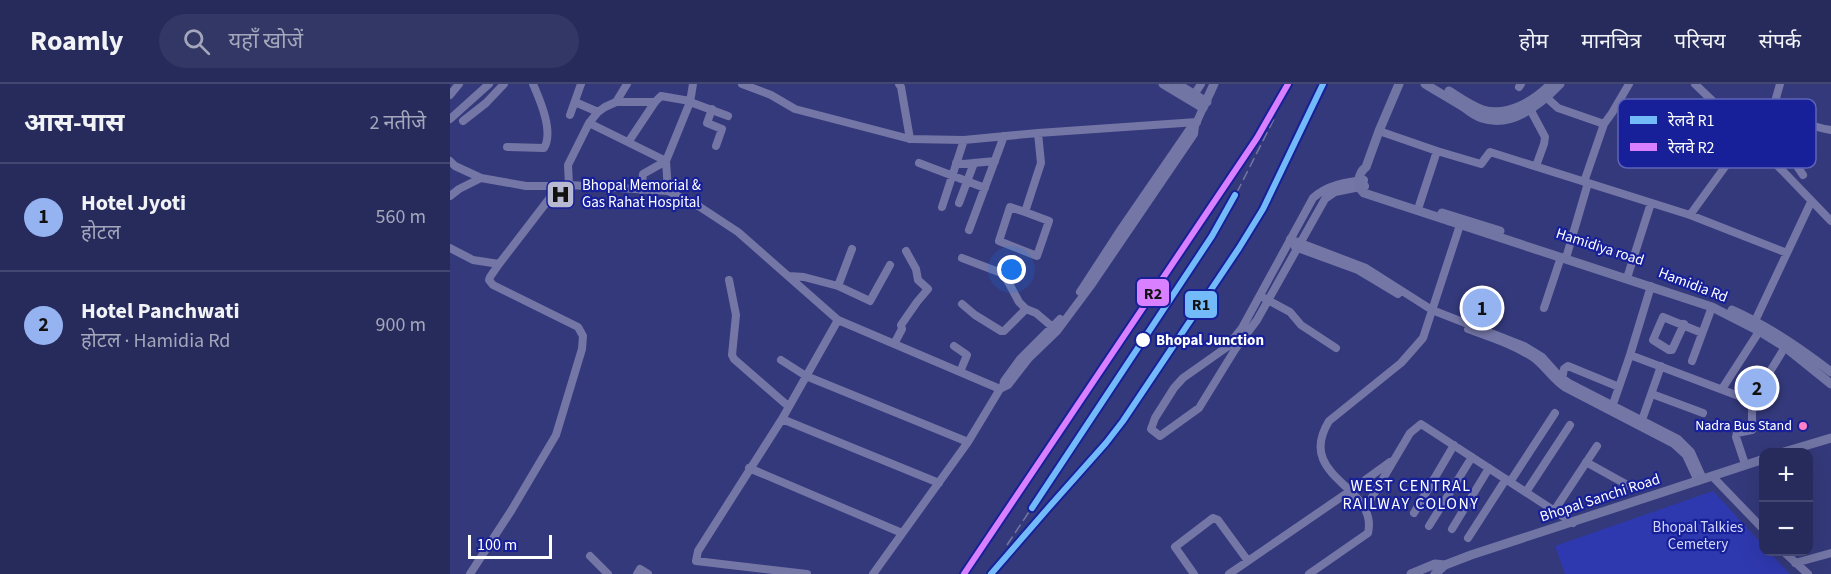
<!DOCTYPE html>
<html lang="hi">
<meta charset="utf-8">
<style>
:root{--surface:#272b5c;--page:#333765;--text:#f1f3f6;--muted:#a4a7bb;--line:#434772;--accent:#95b2f1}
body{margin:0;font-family:"Source Sans 3","Noto Sans Devanagari",sans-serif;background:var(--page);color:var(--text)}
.controls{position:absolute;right:18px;bottom:18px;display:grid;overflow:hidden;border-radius:12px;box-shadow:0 6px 24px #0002}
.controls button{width:54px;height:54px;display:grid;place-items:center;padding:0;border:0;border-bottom:2px solid var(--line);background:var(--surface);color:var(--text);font:30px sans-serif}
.scale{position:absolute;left:18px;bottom:15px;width:84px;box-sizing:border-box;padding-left:6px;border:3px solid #fff;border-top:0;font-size:16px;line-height:21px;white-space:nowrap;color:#fff;-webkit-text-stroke:4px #172098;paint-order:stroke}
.you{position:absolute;left:562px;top:186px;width:21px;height:21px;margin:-15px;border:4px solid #fff;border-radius:50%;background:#1a73e8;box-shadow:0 0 0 9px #1a73e833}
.badge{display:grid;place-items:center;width:39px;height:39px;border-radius:50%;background:var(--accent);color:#111;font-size:20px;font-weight:700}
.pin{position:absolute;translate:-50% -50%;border:3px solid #fff;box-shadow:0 2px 6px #0006}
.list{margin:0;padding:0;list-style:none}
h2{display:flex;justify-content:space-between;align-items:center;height:78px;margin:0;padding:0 24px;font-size:26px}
h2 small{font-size:20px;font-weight:400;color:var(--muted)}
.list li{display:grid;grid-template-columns:39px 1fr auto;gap:18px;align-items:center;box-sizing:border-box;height:108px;padding:0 24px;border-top:2px solid var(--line)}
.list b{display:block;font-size:22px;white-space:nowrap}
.list p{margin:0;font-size:20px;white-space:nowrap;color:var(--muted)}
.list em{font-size:20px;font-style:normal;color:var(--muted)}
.icon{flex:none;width:33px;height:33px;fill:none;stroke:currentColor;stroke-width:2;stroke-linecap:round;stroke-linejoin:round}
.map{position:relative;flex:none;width:1381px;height:490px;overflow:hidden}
header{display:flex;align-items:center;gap:36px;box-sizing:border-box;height:84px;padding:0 30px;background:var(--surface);border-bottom:2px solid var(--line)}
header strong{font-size:28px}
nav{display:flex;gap:33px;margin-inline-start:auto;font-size:21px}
.search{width:420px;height:54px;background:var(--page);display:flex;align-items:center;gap:15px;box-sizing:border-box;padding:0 21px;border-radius:33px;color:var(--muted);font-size:22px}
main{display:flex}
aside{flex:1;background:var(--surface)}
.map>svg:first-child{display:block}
.green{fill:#2f39af}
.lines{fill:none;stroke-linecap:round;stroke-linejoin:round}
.minor{stroke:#7476a6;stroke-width:8}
.major{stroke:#7175a4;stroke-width:9}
.rail{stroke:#7476a4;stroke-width:1.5;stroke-dasharray:10 4.5;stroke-linecap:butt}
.rail-1-casing{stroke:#172098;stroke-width:10}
.rail-2-casing{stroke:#172098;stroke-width:10}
.rail-1{stroke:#73baf8;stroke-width:6}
.rail-2{stroke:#d880ff;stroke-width:6}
.stop-dot{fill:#fff;stroke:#172098;stroke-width:2}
.bus-dot{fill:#ff80c5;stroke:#172098;stroke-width:2}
.labels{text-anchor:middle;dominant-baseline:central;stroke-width:4.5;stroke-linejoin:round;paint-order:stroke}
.bus-label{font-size:14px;fill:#fff;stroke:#172098;text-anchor:end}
.poi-label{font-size:15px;fill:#fff;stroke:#172098;text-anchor:start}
.street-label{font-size:15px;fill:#fff;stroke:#172098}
.stop-label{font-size:15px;font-weight:bold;fill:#fff;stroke:#172098;text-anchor:start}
.park-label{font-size:15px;fill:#d3d6fc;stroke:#172098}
.neighbourhood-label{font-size:16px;letter-spacing:1.5px;fill:#fff;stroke:#172098}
.key{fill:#172098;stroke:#5d63b7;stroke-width:1.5}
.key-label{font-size:16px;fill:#fff}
.line-badge{stroke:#172098;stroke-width:2}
.pale-badge-label{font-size:16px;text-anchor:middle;font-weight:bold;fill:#111}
</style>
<header>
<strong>Roamly</strong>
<div class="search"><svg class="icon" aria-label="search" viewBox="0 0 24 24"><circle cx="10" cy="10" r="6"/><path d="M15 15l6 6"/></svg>यहाँ खोजें</div>
<nav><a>होम</a><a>मानचित्र</a><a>परिचय</a><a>संपर्क</a></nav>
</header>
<main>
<aside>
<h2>आस-पास<small>2 नतीजे</small></h2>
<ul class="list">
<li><span class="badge">1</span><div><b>Hotel Jyoti</b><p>होटल</p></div><em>560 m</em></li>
<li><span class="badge">2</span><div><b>Hotel Panchwati</b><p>होटल · Hamidia Rd</p></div><em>900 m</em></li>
</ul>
</aside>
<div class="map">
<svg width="1381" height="490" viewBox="0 0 1381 490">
<rect width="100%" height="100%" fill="#34397b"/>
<!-- green -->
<path class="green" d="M1263,407L1313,461L1314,468H1319L1340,490H1115L1105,462Z"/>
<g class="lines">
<!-- minor -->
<path class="minor" d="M292,0L321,11L345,25L460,55L514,56L588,49L747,38
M449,0L451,3L460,55
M1245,0L1298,51L1381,137
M1069,3L1071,0
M0,11L9,0
M744,11L751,0
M1097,14L1108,24L1154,40
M125,18L148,28
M166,18L177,0
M240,18L278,32
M262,25L257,39L272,45L266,62
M1080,25L1095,53L1094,60L1086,82
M1322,28C1347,28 1342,32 1362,41C1368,44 1375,45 1381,46
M120,31L131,0
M1315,34L1353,91
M0,35L39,0
M13,37L36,19L54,0
M139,39L216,77
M929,47L987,67L1031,80L1040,68L1240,131L1337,169
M179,57L205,18L211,12L240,17
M57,63L94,64C104,48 90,16 83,0
M0,77L5,82L31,94
M469,79L535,104
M506,79L513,80L545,77
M914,96C896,98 877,101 863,114L792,244L777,263L733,294L724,304L705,334L701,345L710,352L749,324L786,264L807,236L875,115L885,108L915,102
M1134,98L1154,40L1162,29L1179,0
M119,101L118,81L139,39L148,28L155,23L166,18H205
M191,106L193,90L216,77
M218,107L216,77L240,18L243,0
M0,112L9,105L31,94L76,102H109L119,101L218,107L250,123L288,148L388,236L550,305L558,301L579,274L607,247L642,200L744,50L745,42L753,24
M509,119L524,79
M969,122L987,67
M492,123L514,56
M575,128L599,137L587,172L549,157L560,123L575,128L591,79L588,49
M1240,131L1298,51L1322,28L1330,0
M519,146L554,52
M840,155L916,184L982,226L1074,262L1092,273L1109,292L1119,299L1228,355L1241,368L1253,395
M845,163L908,186L948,210
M0,164L23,176L49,180
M512,174L554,190L569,218L576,225L586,229L606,246
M1116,174L1138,99
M339,192L354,193L388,202L420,217L440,181
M1177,194L1201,119
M279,196L286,231L282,271L284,275L338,322
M388,202L402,165
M630,208L671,145L739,46L745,42
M814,214L840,228L851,241L886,264
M512,220L525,231L551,247H554L576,225
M1094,224L1111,173
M1305,237L1361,118
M1234,240L1222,266H1219L1203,256L1213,233L1252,249
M1018,245C1040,253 1065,261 1084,274C1096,283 1103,296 1116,304L1224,360L1236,371L1248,397
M444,260L452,245L451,241L467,218L478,205L468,196L466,185L456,167
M504,262L517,271L510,288
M1180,271L1302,317
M331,276L356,292L518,358
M1242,277L1262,223
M1112,295L1114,285L1118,282L1169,303
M553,302L554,297L570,275L610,235
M1272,305L1312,243
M1202,310L1253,329
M1161,326L1180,271L1201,202
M332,335L489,399
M1192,336L1211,282
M1136,378L1181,403
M1295,380L1286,353L1287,349L1302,346V317L1335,263
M299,384L452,449
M1262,392L1314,446
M1060,398L1105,329
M1076,408L1120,341
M915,425L960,349L971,340L1123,439
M1104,427L1147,362
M964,429L1004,361
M979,442L1022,373
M1002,445L1039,384
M1018,454L1056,395
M1334,468L1358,490
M140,472L158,490
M1345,479L1381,469
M20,490L61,427L106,351L132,265L133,252L128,243L43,201L39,196L40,193L49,180L109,102
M187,490L190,485L198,490
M357,490L246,477L248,467L332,335L388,236
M423,490L518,358L550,305
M744,490L725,463L763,434L768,436L798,477
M779,490L900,407L940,378
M859,490L918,449C929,402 844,394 879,337L951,279L973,254L1010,141"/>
<!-- major -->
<path class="major" d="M713,0L753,24L764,0
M727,0L757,18
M949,0L929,47L916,83C908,89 906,102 914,109L1262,223L1309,247L1335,263L1381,300
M975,0C988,8 1002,16 1015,24C1020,28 1026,32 1032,34C1061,44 1091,20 1110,0
M999,7C1010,14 1021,22 1033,26C1058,33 1084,17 1101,0
M992,129L1050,147
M1282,226C1318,242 1350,264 1381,288
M1334,368L1381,354
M961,490L985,480L995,481
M985,490L995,481L1021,471L1314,375"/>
<!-- rail -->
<path class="rail" d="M557,461L762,152L779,124L824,35
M541,490L600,422L656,359L673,337L789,164L813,125L873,0"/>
<defs>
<path id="rail-1" d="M582,424L762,152L785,111
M541,490L600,422L656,359L673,337L789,164L813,125L873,0"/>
<path id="rail-2" d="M514,490L807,54L838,0"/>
</defs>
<!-- rail-1 casing -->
<use href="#rail-1" class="rail-1-casing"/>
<!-- rail-2 casing -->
<use href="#rail-2" class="rail-2-casing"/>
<!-- rail-1 -->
<use href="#rail-1" class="rail-1"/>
<!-- rail-2 -->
<use href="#rail-2" class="rail-2"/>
</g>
<!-- icons -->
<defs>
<symbol id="hospital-square" viewBox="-11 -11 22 22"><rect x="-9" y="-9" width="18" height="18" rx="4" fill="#b8bad1" stroke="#172098"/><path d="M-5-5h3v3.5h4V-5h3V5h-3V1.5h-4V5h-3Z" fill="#111"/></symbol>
</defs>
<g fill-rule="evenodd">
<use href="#hospital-square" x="94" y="94" width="33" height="33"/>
</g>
<!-- markers -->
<circle class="stop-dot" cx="693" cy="256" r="8"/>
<circle class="bus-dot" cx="1353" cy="342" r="5"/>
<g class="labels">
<!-- bus labels -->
<g class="bus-label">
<text x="1342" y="342">Nadra Bus Stand</text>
</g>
<!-- poi labels -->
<g class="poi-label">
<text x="132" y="101">Bhopal Memorial &amp;<tspan x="132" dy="17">Gas Rahat Hospital</tspan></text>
</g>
<!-- street labels -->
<g class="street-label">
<text transform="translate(1150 163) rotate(18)">Hamidiya road</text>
<text transform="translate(1243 201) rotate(21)">Hamidia Rd</text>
<text transform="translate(1150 414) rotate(-18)">Bhopal Sanchi Road</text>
</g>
<!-- stop labels -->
<g class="stop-label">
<text x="706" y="256">Bhopal Junction</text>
</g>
<!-- park labels -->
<g class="park-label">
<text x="1248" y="443">Bhopal Talkies<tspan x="1248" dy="17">Cemetery</tspan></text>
</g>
<!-- neighbourhood labels -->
<g class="neighbourhood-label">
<text x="961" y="402">WEST CENTRAL<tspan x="961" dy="18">RAILWAY COLONY</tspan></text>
</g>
</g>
<!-- legend -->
<rect x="1168" y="15" width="198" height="69" rx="9" class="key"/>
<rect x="1180" y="32" width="27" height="8" fill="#73baf8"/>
<rect x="1180" y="59" width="27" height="8" fill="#d880ff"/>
<g class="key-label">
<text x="1218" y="42">रेलवे R1</text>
<text x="1218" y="69">रेलवे R2</text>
</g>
<g class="line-badge">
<rect x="686" y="194" width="34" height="29" rx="6" fill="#d880ff"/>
<rect x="734" y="206" width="34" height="29" rx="6" fill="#73baf8"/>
</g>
<g class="pale-badge-label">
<text x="703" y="215">R2</text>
<text x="751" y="226">R1</text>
</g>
</svg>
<div class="controls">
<button>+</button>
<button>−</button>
</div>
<div class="scale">100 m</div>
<div class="you"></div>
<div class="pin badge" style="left:1032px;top:224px">1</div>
<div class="pin badge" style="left:1307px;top:304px">2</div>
</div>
</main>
